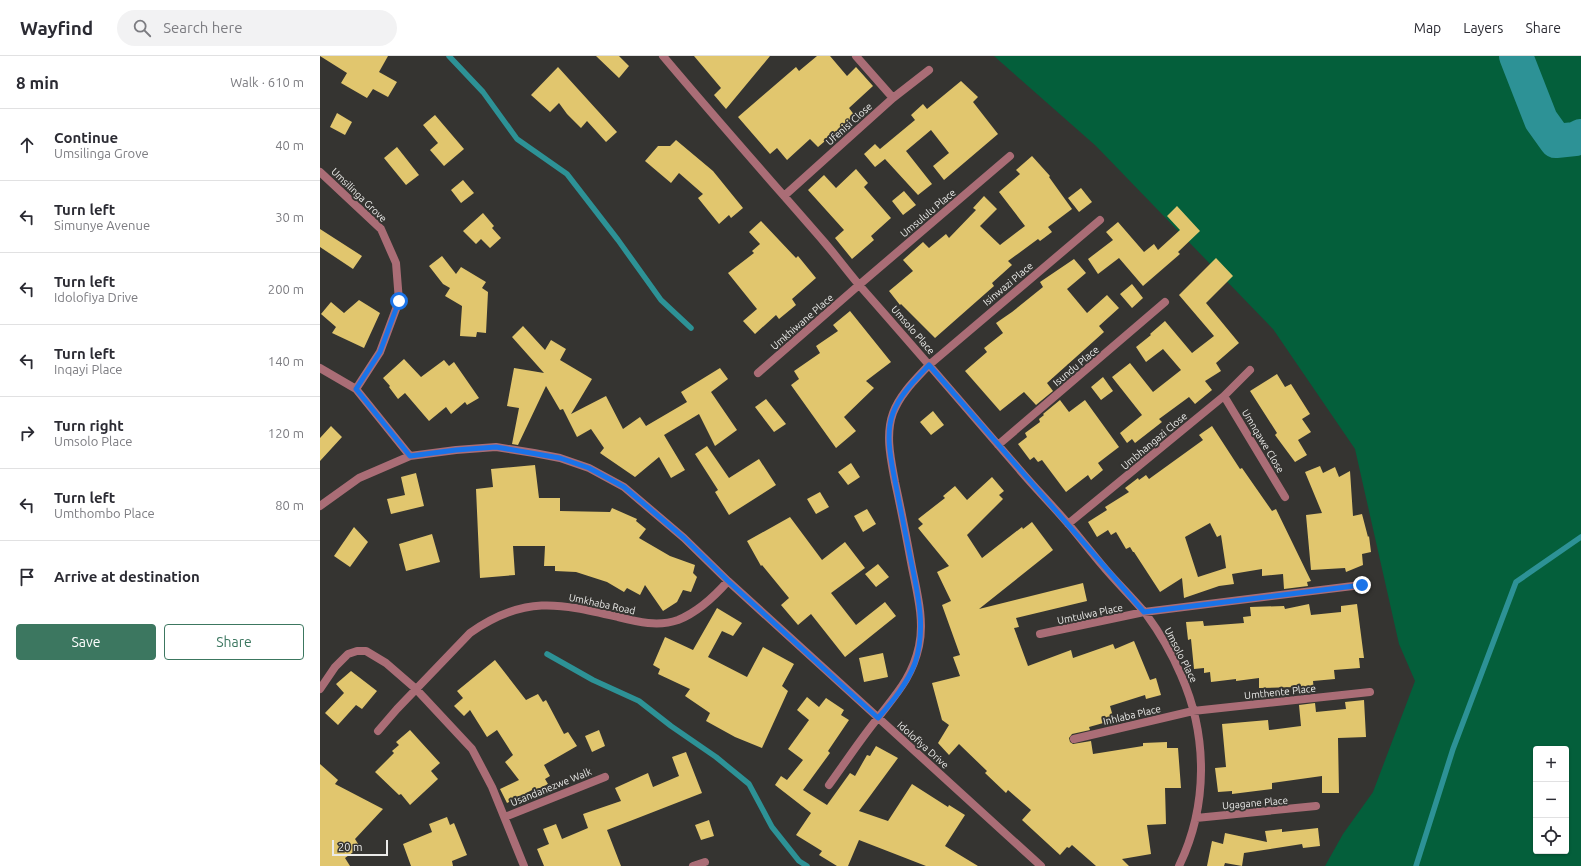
<!DOCTYPE html>
<meta charset="utf-8">
<style>
:root{--surface:#fff;--page:#f2f2f3;--text:#2b2b33;--muted:#7c7c81;--line:#e1e1e2;--accent:#3c7760}
body{margin:0;font-family:Ubuntu,sans-serif;background:var(--page);color:var(--text)}
.controls{position:absolute;right:12px;bottom:12px;display:grid;overflow:hidden;border-radius:4px;box-shadow:0 1px 3px #0004}
.controls button{width:36px;height:36px;display:grid;place-items:center;padding:0;border:0;border-bottom:1px solid var(--line);background:var(--surface);color:var(--text);font:20px sans-serif}
.scale{position:absolute;left:12px;bottom:10px;width:56px;box-sizing:border-box;padding-left:4px;border:2px solid #ebebe9;border-top:0;font-size:11px;line-height:14px;white-space:nowrap;color:#ebebe9;-webkit-text-stroke:3px #353431;paint-order:stroke}
.stop{position:absolute;width:12px;height:12px;margin:-9px;border:3px solid #1a73e8;border-radius:50%;background:#fff}
.stop.end{background:#1a73e8;border-color:#fff;box-shadow:0 1px 4px #0008}
.list{margin:0;padding:0;list-style:none}
h2{display:flex;justify-content:space-between;align-items:center;height:52px;margin:0;padding:0 16px;font-size:17px}
h2 small{font-size:13px;font-weight:400;color:var(--muted)}
.list li{display:grid;grid-template-columns:26px 1fr auto;gap:12px;align-items:center;box-sizing:border-box;height:72px;padding:0 16px;border-top:1px solid var(--line)}
.list b{display:block;font-size:15px;white-space:nowrap}
.list p{margin:0;font-size:13px;white-space:nowrap;color:var(--muted)}
.list em{font-size:13px;font-style:normal;color:var(--muted)}
.actions{display:flex;gap:8px;padding:12px 16px}
.actions a{flex:1;padding:9px 0;border:1px solid var(--accent);border-radius:4px;text-align:center;font-size:14px;color:var(--accent)}
.actions .main{background:var(--accent);color:#fff}
.icon{flex:none;width:22px;height:22px;fill:none;stroke:currentColor;stroke-width:2;stroke-linecap:round;stroke-linejoin:round}
.map{position:relative;flex:none;width:1261px;height:810px;overflow:hidden}
header{display:flex;align-items:center;gap:24px;box-sizing:border-box;height:56px;padding:0 20px;background:var(--surface);border-bottom:1px solid var(--line)}
header strong{font-size:19px}
nav{display:flex;gap:22px;margin-inline-start:auto;font-size:14px}
.search{width:280px;height:36px;background:var(--page);display:flex;align-items:center;gap:10px;box-sizing:border-box;padding:0 14px;border-radius:22px;color:var(--muted);font-size:15px}
main{display:flex}
aside{flex:1;background:var(--surface)}
.map>svg:first-child{display:block}
.green{fill:#045f3b;fill-rule:evenodd}
.lines{fill:none;stroke-linecap:round;stroke-linejoin:round}
.stream{stroke:#2d9296;stroke-width:5.5}
.river{stroke:#2d9296;stroke-width:34}
.building{fill:#e1c66e;fill-rule:evenodd}
.minor{stroke:#aa6d76;stroke-width:8}
.route{stroke:#1a73e8;stroke-width:5}
.labels{text-anchor:middle;dominant-baseline:central;stroke-width:4;stroke-linejoin:round;paint-order:stroke}
.street-label{font-size:10px;fill:#ebebe9;stroke:#353431}
</style>
<header>
<strong>Wayfind</strong>
<div class="search"><svg class="icon" aria-label="search" viewBox="0 0 24 24"><circle cx="10" cy="10" r="6"/><path d="M15 15l6 6"/></svg>Search here</div>
<nav><a>Map</a><a>Layers</a><a>Share</a></nav>
</header>
<main>
<aside>
<h2>8 min<small>Walk · 610 m</small></h2>
<ul class="list">
<li><svg class="icon" aria-label="ahead" viewBox="0 0 24 24"><path d="M12 20V5M6 11l6-6 6 6"/></svg><div><b>Continue</b><p>Umsilinga Grove</p></div><em>40 m</em></li>
<li><svg class="icon" aria-label="left" viewBox="0 0 24 24"><path d="M17 20v-9H6M10 6l-5 5 5 5"/></svg><div><b>Turn left</b><p>Simunye Avenue</p></div><em>30 m</em></li>
<li><svg class="icon" aria-label="left" viewBox="0 0 24 24"><path d="M17 20v-9H6M10 6l-5 5 5 5"/></svg><div><b>Turn left</b><p>Idolofiya Drive</p></div><em>200 m</em></li>
<li><svg class="icon" aria-label="left" viewBox="0 0 24 24"><path d="M17 20v-9H6M10 6l-5 5 5 5"/></svg><div><b>Turn left</b><p>Inqayi Place</p></div><em>140 m</em></li>
<li><svg class="icon" aria-label="right" viewBox="0 0 24 24"><path d="M7 20v-9h11M14 6l5 5-5 5"/></svg><div><b>Turn right</b><p>Umsolo Place</p></div><em>120 m</em></li>
<li><svg class="icon" aria-label="left" viewBox="0 0 24 24"><path d="M17 20v-9H6M10 6l-5 5 5 5"/></svg><div><b>Turn left</b><p>Umthombo Place</p></div><em>80 m</em></li>
<li><svg class="icon" aria-label="arrive" viewBox="0 0 24 24"><path d="M6 21V4h12l-3 4 3 4H6"/></svg><div><b>Arrive at destination</b></div></li>
</ul>
<div class="actions"><a class="main">Save</a><a>Share</a></div>
</aside>
<div class="map">
<svg width="1261" height="810" viewBox="0 0 1261 810">
<rect width="100%" height="100%" fill="#353431"/>
<!-- green -->
<path class="green" d="M674,0H1261V810H1005L1023,778L1053,736L1095,625L1079,588L1035,393L953,273L776,90ZM1216,693H1246V795H1216Z"/>
<g class="lines">
<!-- stream -->
<path class="stream" d="M129,0L163,36L197,83L247,118L298,184L341,244L371,272
M227,598L273,624L319,645L351,670L396,701L429,728L452,771L479,805L487,810
M1096,810L1133,693L1196,526L1261,481"/>
<!-- river -->
<path class="river" d="M1196,0L1221,64L1236,85L1255,83L1261,80"/>
</g>
<!-- building -->
<path class="building" d="M0,0H68L59,16L77,26L68,41L53,33L47,42L21,27L27,17Z
M276,0H299L309,10L299,22Z
M374,0H450L406,53L394,39L401,32Z
M497,0H510L527,20L536,11L553,30L529,52L535,60L498,91L490,83L467,104L457,92L450,98L418,61L476,11L479,15Z
M238,11L297,76L286,86L267,65L261,72L247,58L239,47L230,56L211,39Z
M641,25L658,41L653,46L678,78L624,124L613,110L629,97L611,74L586,95L612,128L598,139L565,103L555,111L544,98L555,88L560,93L595,64L591,59L603,48L607,53Z
M17,57L32,66L25,79L10,71Z
M115,59L144,93L124,110L110,94L118,87L103,69Z
M356,84L393,115L423,152L411,162L409,159L399,168L378,142L383,138L359,117L351,127L325,105L338,90H350Z
M77,91L99,119L86,129L64,102Z
M712,100L730,120L729,121L752,153L728,171L732,176L720,185L718,183L688,205L692,209L672,227L674,230L615,282L581,248L580,249L569,235L593,215L583,204L603,186L609,192L626,178L629,182L656,154L653,152L664,140L677,153L660,170L680,189L705,170L679,136L700,118L696,114Z
M536,113L548,127L544,131L571,162L551,180L554,184L532,203L515,182L524,174L488,134L504,119L516,132Z
M143,124L154,137L141,147L131,134Z
M761,132L772,146L759,156L748,142Z
M584,135L596,149L583,159L572,145Z
M857,150L880,175L858,196L860,198L823,230L799,202L778,218L768,203L793,184L786,176L798,166L824,196L834,188L838,194L860,174L847,160Z
M163,157L174,170L172,172L181,182L170,192L161,183L156,188L143,175Z
M441,165L476,202L478,200L496,222L472,243L476,249L459,263L456,259L435,278L423,265L437,253L408,217L434,197L432,195L440,188L429,176Z
M0,173L42,200L33,213L0,191Z
M122,200L136,218L141,211L166,226L162,232L168,236L166,277L157,276L156,281L140,280L142,250L125,240L130,232L123,228L109,210Z
M896,202L913,220L886,247L919,287L896,307L901,315L885,325L892,334L875,348L869,341L839,363L842,366L815,387L812,383L807,387L800,377L822,359L792,321L810,307L833,336L861,314L843,293L826,306L816,291L831,279L830,278L845,265L872,297L894,280L859,239Z
M754,203L766,217L747,233L767,257L787,239L799,252L779,270L784,276L727,327L733,335L716,349L704,336L680,355L645,315L667,296L664,292L683,277L676,267L692,256L723,231L720,226Z
M812,228L823,242L812,252L800,238Z
M39,244L60,257L44,292L12,277L16,271L1,258L11,246L24,257Z
M530,255L571,306L546,325L554,332L524,361L536,375L516,392L471,329L479,323L474,315L500,297L496,290L518,275L513,269Z
M203,270L225,294L231,284L246,293L240,304L272,323L251,358L286,340L303,373L320,361L326,370L367,346L361,336L400,312L408,323L391,336L417,374L395,390L379,358L344,379L365,414L351,422L339,401L315,421L280,397L284,392L271,373L257,381L243,353L240,354L226,330L198,389L192,388L199,352L187,350L194,312L224,317L192,281Z
M84,303L101,321L124,304L129,310L134,306L159,342L147,349L145,346L131,358L126,351L109,365L85,337L78,343L69,331L70,330L63,322Z
M957,318L965,331L971,328L990,358L982,363L991,376L978,384L987,399L975,406L955,379L957,377L930,335Z
M783,321L793,335L781,344L771,331Z
M446,343L466,368L454,376L435,351Z
M740,344L749,356L765,344L799,391L778,407L783,414L771,424L768,419L746,436L722,404L718,406L714,401L710,404L698,388L707,381L705,377L720,366L719,363L724,359L723,358Z
M613,355L624,369L611,379L600,366Z
M11,370L22,381L0,405V382Z
M892,370L920,413L922,412L952,455L956,453L991,525L987,526L988,530L964,533L963,518L942,520V513L912,518L914,528L899,530L864,542L862,522L840,536L814,496H813L810,491L806,493L796,476L791,479L788,474L777,481L768,466L787,454L785,451L809,436L805,432L818,422L819,424L826,419L829,423L883,384L879,379ZM890,467L897,481L901,479L906,512L878,521L865,481Z
M387,390L409,422L439,403L456,429L409,459L395,436L398,434L375,398Z
M531,407L540,421L528,429L518,416Z
M215,409L219,442H240V455L290,456L292,452L317,463L316,465L326,473L319,482L350,500L375,509L373,517L377,521L371,536L363,534L357,546L343,555L325,529L320,539L307,532L304,536L287,526L256,516L235,515V510H224L225,490H193L195,519L160,522L156,433L173,431L171,413Z
M1000,410L1003,417L1015,411L1019,421L1030,415L1033,460L1042,458L1048,481L1049,480L1051,496L1042,498L1043,509L1026,516L1025,512L991,514L986,459L1002,457L985,416Z
M96,417L104,450L71,458L67,443L85,439L81,421Z
M672,421L684,435L679,439L683,443L647,479L662,502L702,471L703,473L712,466L733,494L659,553L763,527L767,545L696,562L699,571L694,572L708,610L751,594L753,602L793,588L795,593L814,585L830,624L836,622L841,639L826,643L825,639L790,650L794,664L769,671L770,674L752,678L749,682L750,686L753,688L771,685L773,698L823,690V687L847,686V692H858L861,732H845L846,768L827,769L831,798L802,803L809,810H776L752,789L749,792L747,791L740,799L702,764L711,754L688,734L686,737L665,717L667,715L639,688L629,699L618,687L629,669L622,664L612,627L640,620L633,601L640,599L622,549L631,545L617,516L629,510L598,472L603,468L598,463L625,442L623,440L635,430L647,444Z
M500,436L509,451L496,458L487,443Z
M547,453L556,468L543,476L534,460Z
M470,461L502,504L525,486L545,512L511,537L536,569L565,546L576,560L525,601L491,558L478,569L461,549L469,542L442,509L441,510L427,485Z
M34,471L48,486L30,511L14,500Z
M112,478L120,506L86,515L79,488Z
M558,508L569,521L556,531L545,518Z
M989,548L991,559L1021,556V550L1037,548L1044,602H1039L1040,612L1014,614L1015,623L993,625L994,636L978,638L977,631L939,632V622L916,625V623L891,626L890,616L884,617V612L874,613L871,583L868,584L866,566L883,565L884,570L924,567L923,561L931,560L930,551L964,550L965,553Z
M397,552L422,567L413,580L402,575L388,601L427,621L443,591L474,608L462,630L468,635L442,692L415,681L386,665L390,657L365,640L370,633L338,618L340,613L333,609L345,581L373,594Z
M563,597L568,621L544,626L539,602Z
M175,604L206,644L218,638L223,646L226,644L244,678L248,676L257,690L224,709L230,720L225,723L228,728L215,735L214,733L187,747L180,733L199,724L185,706L193,699L177,674L167,681L150,654L144,660L134,650L143,642L137,635Z
M31,615L57,635L42,653L36,649L18,669L5,657L24,637L16,628Z
M487,641L499,651L506,642L524,654L521,659L529,664L508,695L510,697L483,734L507,749L530,717L535,720L547,699L550,700L556,690L578,702L539,755L568,765L592,728L628,751L629,749L645,759L625,790L658,810H606L539,784L528,810H517L499,799L502,795L476,779L491,757L455,729L461,720L467,724L483,704L468,693L489,664L477,654Z
M1044,644L1046,681L1018,682L1019,737H1002V720L952,727V733L912,738V735L898,736L895,712L906,711L902,668L948,664L949,674L981,670L979,649L995,647L996,656L1026,653L1025,646Z
M90,674L120,707L111,715L118,723L90,749L81,738L79,739L55,716L74,697L72,695L79,689L76,686Z
M279,674L285,690L272,696L265,680Z
M366,696L382,737L287,774L301,810H224L217,793L229,788L223,773L236,768L242,783L268,772L263,758L301,745L295,732L328,717L333,731L359,720L352,701Z
M0,708L18,724L15,728L63,753L35,783L40,791L25,802L30,810H0Z
M127,761L130,769L134,767L147,799L132,805L133,810H91L83,788L112,776L109,768Z
M389,764L394,780L381,784L375,769Z
M998,772L1000,790L983,792L982,788L924,797L922,810L905,807L904,810H887L892,785L903,788L905,777L947,786L945,775L962,773V776Z"/>
<g class="lines">
<!-- minor -->
<path class="minor" d="M343,0C396,63 451,125 505,187C517,201 528,216 540,230C594,291 646,352 699,413C716,433 734,451 750,470C761,483 771,496 782,509C796,526 812,541 826,558C840,577 852,598 861,619C888,680 888,750 859,810
M536,0L573,42
M0,116L61,173L76,207L79,245L60,296L36,333
M464,140L573,42L609,14
M0,312L36,333L90,400
M438,317L539,229L690,100
M904,340L965,441
M678,389L845,246
M0,450L39,422L90,400L136,394L176,391L214,397L240,402L269,412L304,431L364,482L408,525L721,810
M748,468L904,340L930,314
M720,578L824,556L1041,529
M0,633L15,611L28,598L37,595H46L66,607L96,633L152,693L172,731L204,810
M58,675L77,653L150,577C204,539 238,547 298,561C318,566 338,571 358,564C378,556 394,541 408,525
M754,683L873,655L1050,636
M509,729C525,707 540,684 557,663C576,638 592,622 599,590C605,563 596,533 591,506C586,479 581,453 575,426C571,404 565,379 573,357C580,338 596,323 609,309L780,164
M185,761L285,721
M876,762L996,750
M373,810L385,806"/>
</g>
<g class="lines">
<!-- route -->
<path class="route" d="M79,245L60,296L36,333L90,400L136,394L176,391L240,402L269,412L304,431L364,482L408,525L558,662C572,646 587,628 595,607C607,571 597,535 590,500C585,475 580,450 575,425C571,404 565,378 573,357C580,338 596,323 609,309L824,556L1042,529"/>
</g>
<g class="labels">
<!-- street labels -->
<g class="street-label">
<text transform="translate(529 68) rotate(-42)">Ufenisi Close</text>
<text transform="translate(39 139) rotate(44)">Umsilinga Grove</text>
<text transform="translate(608 157) rotate(-40)">Umsululu Place</text>
<text transform="translate(688 228) rotate(-40)">Isinwazi Place</text>
<text transform="translate(482 266) rotate(-41)">Umkhiwane Place</text>
<text transform="translate(593 274) rotate(49)">Umsolo Place</text>
<text transform="translate(756 310) rotate(-40)">Isundu Place</text>
<text transform="translate(834 385) rotate(-40)">Umbhangazi Close</text>
<text transform="translate(943 385) rotate(59)">Umnqawe Close</text>
<text transform="translate(282 548) rotate(12)">Umkhaba Road</text>
<text transform="translate(770 558) rotate(-12)">Umtulwa Place</text>
<text transform="translate(861 599) rotate(63)">Umsolo Place</text>
<text transform="translate(960 636) rotate(-6)">Umthente Place</text>
<text transform="translate(812 659) rotate(-13)">Inhlaba Place</text>
<text transform="translate(603 689) rotate(42)">Idolofiya Drive</text>
<text transform="translate(231 731) rotate(-22)">Usandanezwe Walk</text>
<text transform="translate(935 747) rotate(-5)">Ugagane Place</text>
</g>
</g>
</svg>
<div class="controls">
<button>+</button>
<button>−</button>
<button><svg class="icon" aria-label="locate" viewBox="0 0 24 24"><circle cx="12" cy="12" r="6"/><path d="M12 2v4M12 18v4M2 12h4M18 12h4"/></svg></button>
</div>
<div class="scale">20 m</div>
<div class="stop" style="left:79px;top:245px"></div>
<div class="stop end" style="left:1042px;top:529px"></div>
</div>
</main>
